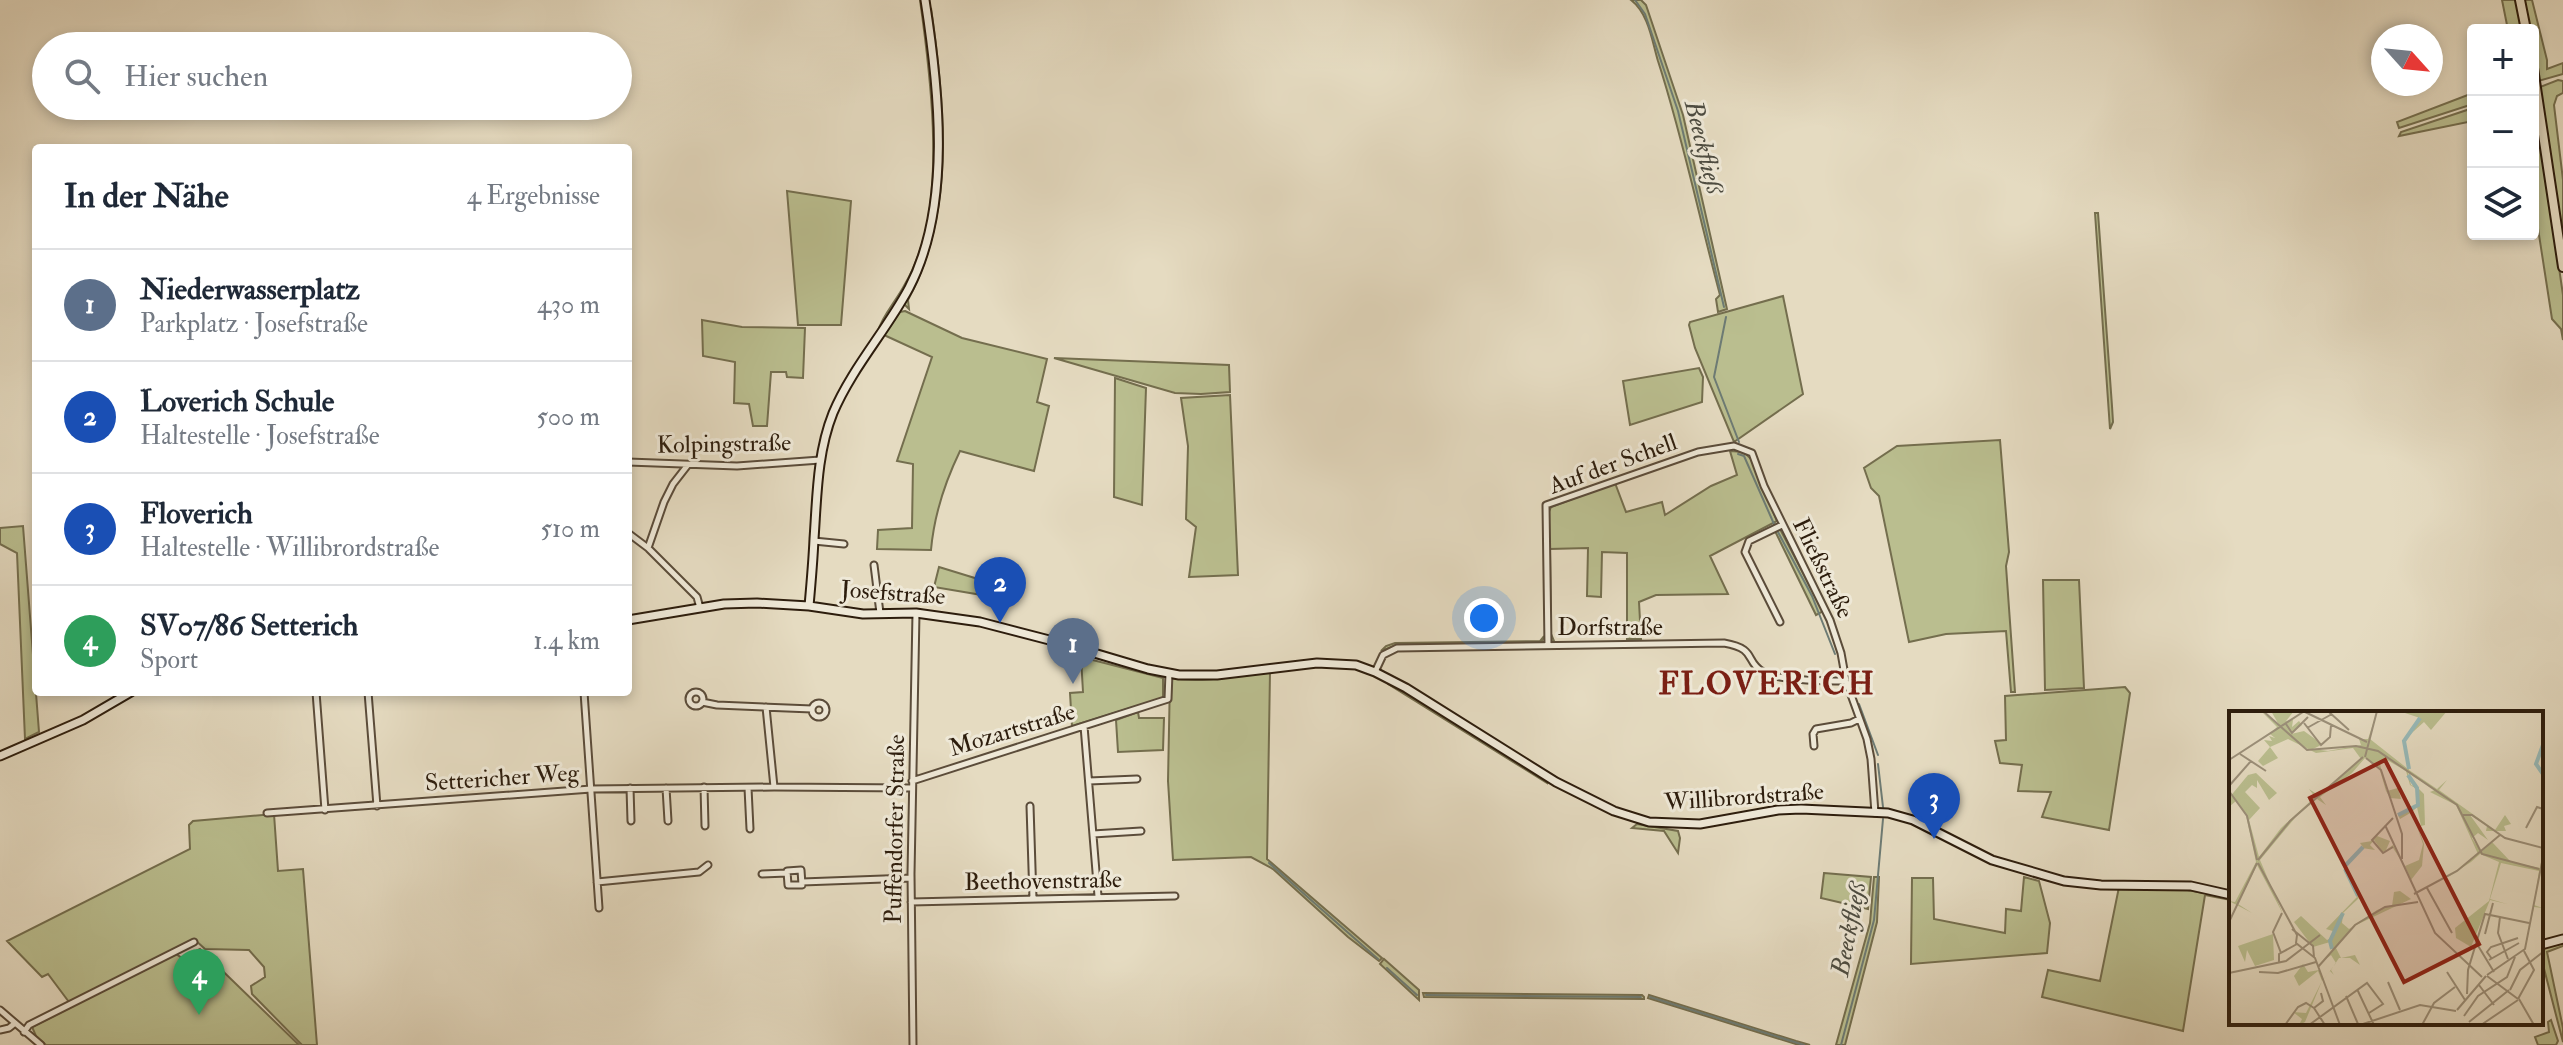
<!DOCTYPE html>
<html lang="de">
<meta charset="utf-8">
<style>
:root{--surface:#fff;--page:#f2f2f3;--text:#1f2937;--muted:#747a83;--line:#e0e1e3;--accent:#2563eb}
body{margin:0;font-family:"IM FELL Double Pica",serif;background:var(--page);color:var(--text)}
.controls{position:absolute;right:24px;top:24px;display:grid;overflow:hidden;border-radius:8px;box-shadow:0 4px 12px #0003}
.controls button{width:72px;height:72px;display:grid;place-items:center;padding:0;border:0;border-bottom:2px solid var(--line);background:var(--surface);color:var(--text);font:40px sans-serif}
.compass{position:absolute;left:2371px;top:24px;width:72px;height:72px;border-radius:50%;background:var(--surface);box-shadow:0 4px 12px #0003;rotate:117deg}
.you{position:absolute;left:1484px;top:618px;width:28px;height:28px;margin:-20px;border:6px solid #fff;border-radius:50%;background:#1a73e8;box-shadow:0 0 0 12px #1a73e833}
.badge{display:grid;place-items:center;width:52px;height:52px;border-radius:50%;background:var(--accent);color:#fff;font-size:26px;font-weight:700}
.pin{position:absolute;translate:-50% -66px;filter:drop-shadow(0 2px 4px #0008)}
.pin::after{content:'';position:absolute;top:42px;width:28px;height:24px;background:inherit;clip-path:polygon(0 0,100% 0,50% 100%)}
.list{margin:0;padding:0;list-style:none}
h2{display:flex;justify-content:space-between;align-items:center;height:104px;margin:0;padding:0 32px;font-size:34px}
h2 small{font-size:26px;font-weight:400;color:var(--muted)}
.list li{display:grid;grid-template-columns:52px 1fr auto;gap:24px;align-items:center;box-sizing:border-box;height:112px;padding:0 32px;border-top:2px solid var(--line)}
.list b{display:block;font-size:30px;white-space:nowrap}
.list p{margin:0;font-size:26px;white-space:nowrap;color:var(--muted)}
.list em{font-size:26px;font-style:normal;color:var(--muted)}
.icon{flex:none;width:44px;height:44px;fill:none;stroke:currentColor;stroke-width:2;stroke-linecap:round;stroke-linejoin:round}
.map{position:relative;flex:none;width:2563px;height:1045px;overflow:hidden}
.search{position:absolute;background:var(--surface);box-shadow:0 4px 12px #0003;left:32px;top:32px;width:600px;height:88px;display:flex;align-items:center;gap:20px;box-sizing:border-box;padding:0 28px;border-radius:44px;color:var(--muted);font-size:30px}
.panel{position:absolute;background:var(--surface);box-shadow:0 4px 12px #0003;left:32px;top:144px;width:600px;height:552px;border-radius:8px}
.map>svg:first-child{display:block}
.green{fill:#babe8f;stroke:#746e4e;stroke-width:2}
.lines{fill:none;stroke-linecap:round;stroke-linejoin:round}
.stream{stroke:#6d7b74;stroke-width:2}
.street-casing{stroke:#5b4c3a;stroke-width:9}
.secondary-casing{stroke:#2d1d0d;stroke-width:11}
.primary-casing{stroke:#2d1d0d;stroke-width:12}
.street{stroke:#eee8d7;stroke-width:5}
.secondary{stroke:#eee8d7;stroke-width:7}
.primary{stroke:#e5dbc1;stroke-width:8}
.labels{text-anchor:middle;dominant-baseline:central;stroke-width:6;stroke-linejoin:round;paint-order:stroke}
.street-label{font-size:24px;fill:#2d1d0d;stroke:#eee8d7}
.water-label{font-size:26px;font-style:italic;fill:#4d4c41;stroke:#eee8d7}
.district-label{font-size:32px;font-weight:bold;letter-spacing:2px;fill:#7a1f14;stroke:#eee8d7}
.inset-river{fill:none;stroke:#97bab9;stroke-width:4}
.inset-road{fill:none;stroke:#9b8f79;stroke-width:2}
.view{fill:#8f2418;fill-opacity:0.15;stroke:#8f2418;stroke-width:4}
.inset-edge{fill:none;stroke:#2d1d0d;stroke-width:4}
</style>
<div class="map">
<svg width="2563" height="1045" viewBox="0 0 2563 1045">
<rect width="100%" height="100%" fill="#e5dbc1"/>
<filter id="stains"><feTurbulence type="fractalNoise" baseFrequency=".0025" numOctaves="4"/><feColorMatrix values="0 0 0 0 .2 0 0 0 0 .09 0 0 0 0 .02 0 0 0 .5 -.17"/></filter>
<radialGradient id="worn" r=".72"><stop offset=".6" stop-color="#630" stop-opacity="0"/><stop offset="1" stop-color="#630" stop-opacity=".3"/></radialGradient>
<!-- green -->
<path class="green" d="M920,0H922C932,77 946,176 921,250C912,280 895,306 878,331C882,316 897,300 905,284C911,274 916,262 920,250C944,183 930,71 920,0Z
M1631,0H1641L1646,5L1683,115L1727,309L1718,312L1716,299L1720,295C1699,217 1683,138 1658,61C1652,41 1649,14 1631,0Z
M2502,0H2516L2522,30H2508Z
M2524,0H2532L2547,60V69L2563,63V74L2538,81L2533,51V30H2529Z
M931,8C945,104 956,212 908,300L909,309L904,304L928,248L939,195Z
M2558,80L2563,81V93L2557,96L2554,105L2563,180V243L2540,87Z
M2533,89L2563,295V340L2561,329L2552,319L2533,196Z
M2473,93V104L2399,128L2397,122Z
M2473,108V121L2399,136L2401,132Z
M787,191L851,201L841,325H798Z
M2095,213H2098L2112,406L2113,422L2110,429Z
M1783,296L1803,394L1734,442L1695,348L1689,325L1690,322Z
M905,311L962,338L1047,359L1037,402L1049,406L1034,471L960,451C945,482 934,516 931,550L877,549L878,530L912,528L913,464L897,461L932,357L884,335L900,312Z
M702,320L742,327L805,328L803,378L787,377L786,372H771L767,426H753L749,404L734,403L735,362L703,356Z
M1054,358L1229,365L1230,392L1201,394L1175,393Z
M1699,368L1703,377L1702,402L1630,425L1623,381Z
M1115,378L1146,388L1142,505L1114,497Z
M1230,395L1238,575L1189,577L1196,527L1186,519L1188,446L1181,398Z
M2000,440L2009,552L2006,566L2015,692H2011L2006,631L1946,634L1909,642L1879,496L1871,488L1864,468L1897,446Z
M1730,451L1744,452L1751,459L1777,521L1710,556L1728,594L1656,595L1639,602L1641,639H1627V553L1602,552L1601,597L1587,596L1588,548L1550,549L1551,634L1554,641L1549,642L1548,514L1551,507L1615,483L1626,512L1662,502L1665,515L1711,486L1737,475Z
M23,526L39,732L25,739L17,553L0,544V528Z
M1780,529L1823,611L1816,615L1775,531Z
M939,567L991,583L988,596L934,587Z
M2043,580H2079L2084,688L2045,690Z
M1544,636L1542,642L1540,643L1397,645L1381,651L1386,646L1395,643L1540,641Z
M1081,657L1163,678V698L1072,726L1070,693L1083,692Z
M1270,672L1267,859L1382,958L1379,961L1348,937L1273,869L1251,857L1173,860L1168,781L1170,678C1204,683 1237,676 1270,672Z
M1388,682L1547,779V783L1388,684Z
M2125,687L2130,693L2109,830L2042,817L2051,792L2018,791L2022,765L2000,763L1995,741L2006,740L2005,696Z
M1138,712L1139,718H1164L1163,750L1118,752L1116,720Z
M274,814L278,871L303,869L317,1045H302L252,994L251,986L265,977L264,967L249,950L205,949L194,939L69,1002L48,974L42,977L7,941L190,849L189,825L193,821Z
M1637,824L1678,831L1680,838L1678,853L1664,831L1632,828Z
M1824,873L1871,877L1868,909L1821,898Z
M1874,877H1879L1877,922L1845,1045H1836L1870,923Z
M2024,877L2039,881L2050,923L2047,953L1911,964L1912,878H1933L1934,919L2005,933L2006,909L2021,911Z
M2119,887L2182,889L2231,898V900L2205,895L2183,1031L2042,997L2048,970L2100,981Z
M2563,942V946L2547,952L2563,1028V1042L2541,957V949Z
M200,949L299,1045H46L36,1036L32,1027L176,954L182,958Z
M1384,959L1419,990V1000L1380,964Z
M1423,993L1642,995L1644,997V999L1424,997Z
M1649,995L1796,1041L1810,1045H1799L1648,998Z
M2551,1020L2558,1041L2556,1045H2538L2535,1037L2549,1032L2548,1022Z"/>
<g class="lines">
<!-- stream -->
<path class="stream" d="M1635,0L1645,14L1678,111L1724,307
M1726,317L1714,377L1739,442
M1738,454L1744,456L1774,524
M1778,532L1812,596L1835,654
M1859,704L1878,755
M1878,764L1883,807
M1269,863L1378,959
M1387,968L1417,995
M1426,995L1641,997
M1650,997L1804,1045
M1841,1045L1874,920L1883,819"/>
<defs>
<path id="street" d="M628,462L737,466L820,460
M628,533L648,548L697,597L700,608
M814,541L844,544
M648,548L664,502L673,484L687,466
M874,565L880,613
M1780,622L1745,552L1749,541L1782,525
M1548,645L1546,505L1698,452L1734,446L1752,453L1764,486L1830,620L1841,653L1846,681L1867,739L1871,759L1875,813
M1375,672L1383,655L1397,648L1724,643C1758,649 1744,661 1763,672C1779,681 1826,681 1846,681
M689 699a7 7 0 1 1 14 0a7 7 0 1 1-14 0Z
M316,692L325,810
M368,692L377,806
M584,692L599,908
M702,702L717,705L812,709
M812 710a7 7 0 1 1 14 0a7 7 0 1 1-14 0Z
M766,707L774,787
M1084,726L1098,896
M1814,746L1813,734L1816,729L1851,723L1859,719
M912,781L1168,699L1169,673
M1089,781L1137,779
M704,787L705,826
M630,788L631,821
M666,788L668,821
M748,788L750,829
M1030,806L1033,899
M267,813L591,789L774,787L912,788
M1093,834L1141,831
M801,870L802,885H788L787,871Z
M762,874L787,873
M597,882L699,872L708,865
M802,882L911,878
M911,902L1175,896
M0,1010L41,1045
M0,1030L9,1028L14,1024
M24,1032L29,1025L194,942
M913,1045L911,874L916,613"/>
<path id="secondary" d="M809,606C811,584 813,562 814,539C817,497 817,453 833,413C852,368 886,331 909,288C952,206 939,89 925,0
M628,620L724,604L757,603L809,606L863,614L916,613L980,622L1057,642L1148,669L1179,675H1217L1317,663L1356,665L1375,672L1406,688L1556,782L1614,811L1649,822L1700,824L1778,810L1801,809L1888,813L1913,820L1992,860L2064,881L2101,885L2191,886L2231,895
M0,756L83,720L131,692
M2541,945L2563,939"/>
<path id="primary" d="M2520,0L2526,30
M2533,68L2563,267"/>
</defs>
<!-- street casing -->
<use href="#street" class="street-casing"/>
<!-- secondary casing -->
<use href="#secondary" class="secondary-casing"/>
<!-- primary casing -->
<use href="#primary" class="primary-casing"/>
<!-- street -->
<use href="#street" class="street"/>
<!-- secondary -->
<use href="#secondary" class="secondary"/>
<!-- primary -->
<use href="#primary" class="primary"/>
</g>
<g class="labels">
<!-- street labels -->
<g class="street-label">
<text transform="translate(724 444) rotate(-1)">Kolpingstraße</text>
<text transform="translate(1613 464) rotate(-20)">Auf der Schell</text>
<text transform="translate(1823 568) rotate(64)">Fließstraße</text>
<text transform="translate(893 593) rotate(4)">Josefstraße</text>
<text x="1610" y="627">Dorfstraße</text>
<text transform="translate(1012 730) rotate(-17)">Mozartstraße</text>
<text transform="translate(502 778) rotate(-4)">Settericher Weg</text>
<text transform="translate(1744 797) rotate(-4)">Willibrordstraße</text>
<text transform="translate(895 829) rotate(-89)">Puffendorfer Straße</text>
<text transform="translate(1043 881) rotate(-1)">Beethovenstraße</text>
</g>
<!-- water labels -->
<g class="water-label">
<text transform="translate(1704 147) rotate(76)">Beeckfließ</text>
<text transform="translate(1849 929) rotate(-79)">Beeckfließ</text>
</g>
<!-- district labels -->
<g class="district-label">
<text x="1767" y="684">FLOVERICH</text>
</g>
</g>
<!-- overview -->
<g transform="translate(2229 711)">
<rect width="314" height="314" fill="#e5dbc1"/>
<path d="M32,0L50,14L42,0H65L57,10L64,9L63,16L70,10L73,14L62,23L75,20L93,33L102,26L90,35L84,38L99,40L132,34L130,28H139L148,0L141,28L179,58L174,30L191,7L170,0H218L202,19L195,11L175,29L180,59L208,78L218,69L210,79L266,119L276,104L282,113L275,115L277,120H257L258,115L241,104L259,129L249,122L243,127L252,141L263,131L282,151L311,157L314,142L305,194L314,197L305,196L302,210L310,160L272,152L261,188L278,193L261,189L242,236L227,227L226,217L260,190L270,151L251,143L242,151L219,166L249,143L227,94L201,81L206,79L179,62L182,74L188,76L195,83L196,114L192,115L188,96L183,101L195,133L193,155L182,169L176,155L190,149L194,133L183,101L171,108L169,104L188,95V78L181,74L177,60L158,49L151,53L158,80L169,77L172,88L161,87L157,80L150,56L136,47L123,62L91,86L97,94L88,88L70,102L31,149L54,203L28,154L9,193L23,202L0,190L6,191L27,151L17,104L7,90L0,96V87L19,64L27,62L48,82L40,89L28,69V77L23,74L16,81L31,97L20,109L30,146L52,117L86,86L80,78L89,84L132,48L124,37L87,42L59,28L41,36L49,47L34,55L29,50L41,36L35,29L43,30L40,25L46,27L41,23L48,16ZM152,118L148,125L161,130L157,139L164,134L173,151L164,137L154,141L145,129L141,134L146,139L133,137L116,152L130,187L114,202L113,212L120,218L148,199L156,196L163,195L165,181L171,180L182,188L123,216L107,237L112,247L126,244L131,254L121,247H110L102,259L105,264L101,260L93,270L76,311L70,314L73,308L64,301L77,302L93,270L89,260L70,275L65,265L74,253L79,261L90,259L94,269L107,252L102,244L97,248L104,239L101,231L84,236L65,211L72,205L98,229L104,226L107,221L97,218L128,186L115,153L134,136L131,132L143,130ZM44,223L45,249L26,255L18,239L16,251L9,235Z" fill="#babe8f"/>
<path class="inset-river" d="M314,34L307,53L314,63M180,58L175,30L191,7M169,104L189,94L188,77L179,64M115,156L134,136M116,158L129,185M103,238L101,230L114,202"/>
<path class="inset-road" d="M34,0L78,39L127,35L149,40L228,94L253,143L310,158M74,0L138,31M100,1L120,19M75,12L92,34L101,26L102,14M57,13L63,22L79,6M78,17L103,3M11,43L37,60M136,46L148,0M137,47L152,59L173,123V148M0,49L74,1M0,75L22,50M0,80L18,105L28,149M234,104H243L276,127L314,137M156,114L206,222L253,266M297,117L308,96L314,98M164,136L154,142L143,129L164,107M29,149L61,110L134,46M29,152L68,224L67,232L86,247L111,314M198,177L223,222M185,183L228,160L271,124M271,206L269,222L279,248M0,211L28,152M63,218L84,235L85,246M256,223L264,192M248,233L265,261M52,242L44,221L53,202M263,248L258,241L262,236L289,227M260,249L290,232M50,251V243L68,233M89,256L126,214L156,196L189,191M30,261L49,262L87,251M218,261L236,289M0,262L57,250L91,224M258,264L296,238L314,146M258,265L289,288M159,271L171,299M250,274L265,294M128,278L145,314M281,279L291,259L314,241M92,282L94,290L85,297L96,314M238,283L239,259L256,203L300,212M117,285L129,313M289,288L305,259L295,240M290,288L305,314M228,299L257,265M235,305L249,285L278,266L286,246M240,311L280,279M56,314L69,296L77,292L85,297M80,314L138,272L154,293L140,302M131,314L191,294L227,300M193,314L205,292L226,276M252,314L289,289"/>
<path class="view" d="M156,49L250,233L175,271L81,87Z"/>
<rect width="314" height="314" class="inset-edge"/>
</g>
<rect width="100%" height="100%" filter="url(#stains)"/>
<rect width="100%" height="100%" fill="url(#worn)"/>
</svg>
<div class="controls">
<button>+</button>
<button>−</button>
<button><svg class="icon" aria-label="layers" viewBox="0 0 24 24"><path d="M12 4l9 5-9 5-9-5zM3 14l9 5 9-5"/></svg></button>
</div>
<svg class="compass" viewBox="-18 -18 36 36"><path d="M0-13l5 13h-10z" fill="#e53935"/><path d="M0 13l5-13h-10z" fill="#747a83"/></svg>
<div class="you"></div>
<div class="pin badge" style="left:1073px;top:684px;background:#5c6f8a">1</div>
<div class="pin badge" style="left:1000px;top:623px;background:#1a4fb4">2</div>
<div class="pin badge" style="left:1934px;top:839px;background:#1a4fb4">3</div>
<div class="pin badge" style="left:199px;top:1015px;background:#2e9e5b">4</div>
<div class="search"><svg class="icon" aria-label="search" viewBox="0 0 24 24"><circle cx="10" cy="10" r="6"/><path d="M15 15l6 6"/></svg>Hier suchen</div>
<section class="panel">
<h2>In der Nähe<small>4 Ergebnisse</small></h2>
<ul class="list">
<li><span class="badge" style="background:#5c6f8a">1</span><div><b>Niederwasserplatz</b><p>Parkplatz · Josefstraße</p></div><em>430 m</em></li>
<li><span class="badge" style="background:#1a4fb4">2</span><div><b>Loverich Schule</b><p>Haltestelle · Josefstraße</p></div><em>500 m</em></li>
<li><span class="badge" style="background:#1a4fb4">3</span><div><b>Floverich</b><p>Haltestelle · Willibrordstraße</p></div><em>510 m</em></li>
<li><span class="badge" style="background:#2e9e5b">4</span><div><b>SV07/86 Setterich</b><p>Sport</p></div><em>1.4 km</em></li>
</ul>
</section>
</div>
